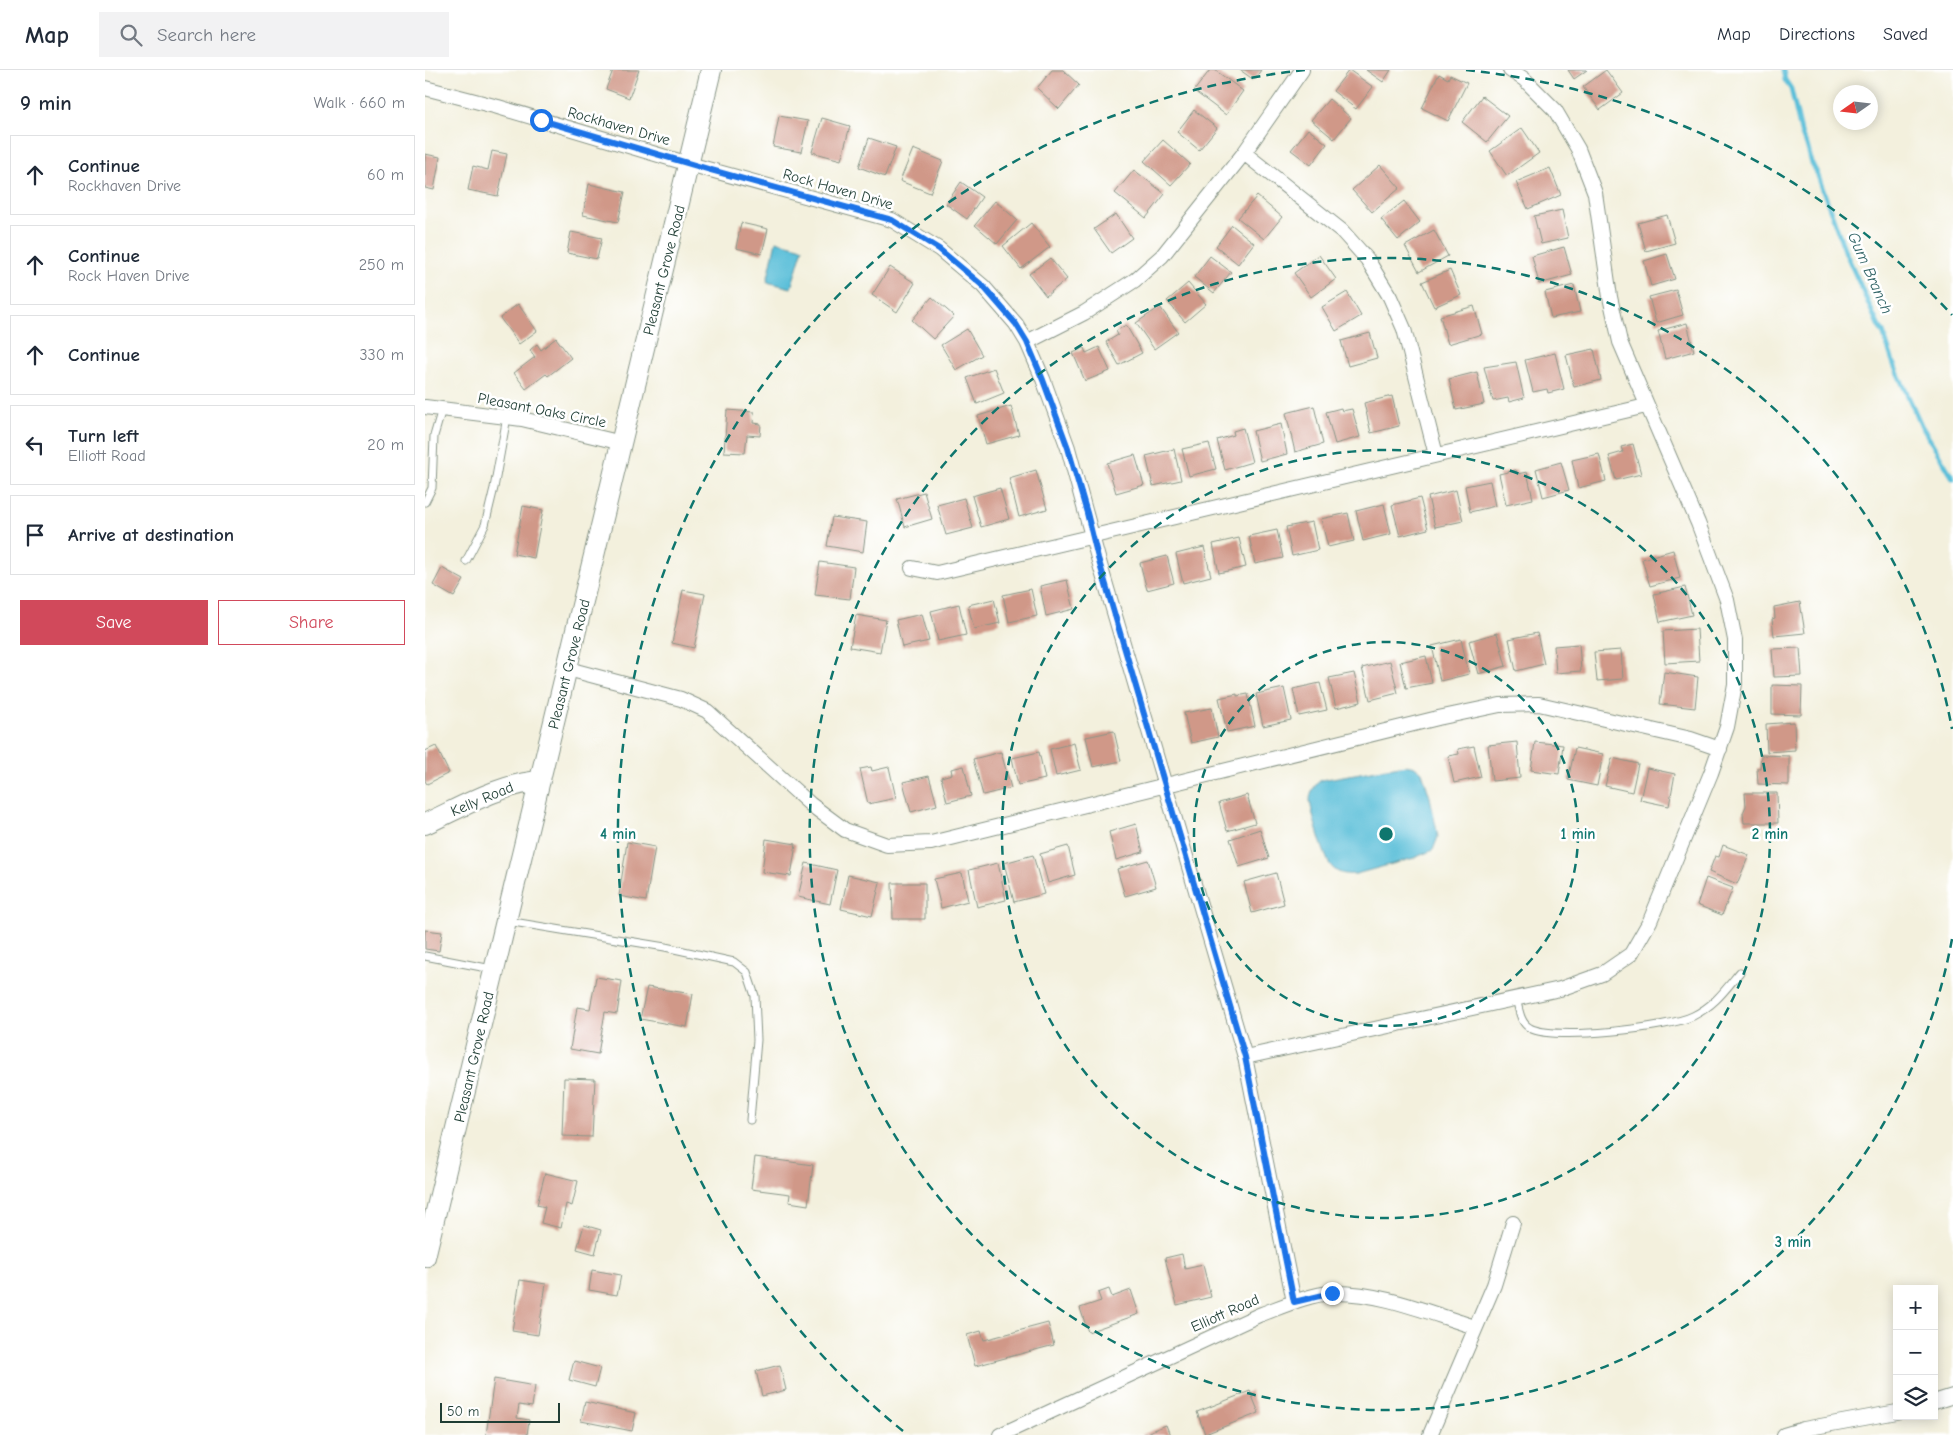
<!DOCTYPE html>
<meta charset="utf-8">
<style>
:root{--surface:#fff;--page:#f2f2f3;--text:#1f2937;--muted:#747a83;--line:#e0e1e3;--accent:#d1495b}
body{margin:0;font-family:"Comic Neue",sans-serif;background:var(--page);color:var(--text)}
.controls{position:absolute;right:15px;bottom:15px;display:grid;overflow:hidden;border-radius:0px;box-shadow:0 2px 12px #0003}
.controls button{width:45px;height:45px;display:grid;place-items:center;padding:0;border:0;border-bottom:1px solid var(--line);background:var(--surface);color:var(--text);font:25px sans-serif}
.compass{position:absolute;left:1408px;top:15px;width:45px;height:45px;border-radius:50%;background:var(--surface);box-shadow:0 2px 12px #0003;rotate:256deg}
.scale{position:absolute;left:15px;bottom:12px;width:120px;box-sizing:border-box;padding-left:5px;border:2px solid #1f3d34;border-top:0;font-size:14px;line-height:18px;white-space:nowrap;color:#1f3d34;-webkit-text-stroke:4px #fff;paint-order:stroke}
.stop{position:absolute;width:15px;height:15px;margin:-11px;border:4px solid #1a73e8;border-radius:50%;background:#fff}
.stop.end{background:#1a73e8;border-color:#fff;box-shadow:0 1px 5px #0008}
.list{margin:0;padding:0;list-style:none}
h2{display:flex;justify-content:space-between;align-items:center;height:65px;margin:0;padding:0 20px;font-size:21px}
h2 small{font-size:16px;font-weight:400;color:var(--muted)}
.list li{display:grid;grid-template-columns:32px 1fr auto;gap:15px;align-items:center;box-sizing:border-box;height:80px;margin:0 10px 10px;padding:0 10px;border:1px solid var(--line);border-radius:0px}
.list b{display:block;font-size:19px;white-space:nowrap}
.list p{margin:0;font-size:16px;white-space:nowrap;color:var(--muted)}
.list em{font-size:16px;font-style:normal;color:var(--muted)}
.actions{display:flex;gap:10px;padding:15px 20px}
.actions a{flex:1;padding:11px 0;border:1px solid var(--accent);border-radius:0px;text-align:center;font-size:18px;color:var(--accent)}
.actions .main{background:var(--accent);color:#fff}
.icon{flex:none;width:28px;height:28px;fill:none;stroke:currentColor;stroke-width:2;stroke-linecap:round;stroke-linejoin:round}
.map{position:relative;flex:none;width:1528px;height:1365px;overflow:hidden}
header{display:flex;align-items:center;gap:30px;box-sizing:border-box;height:70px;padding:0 25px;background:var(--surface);border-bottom:1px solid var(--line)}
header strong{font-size:24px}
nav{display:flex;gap:28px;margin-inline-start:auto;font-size:18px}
.search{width:350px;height:45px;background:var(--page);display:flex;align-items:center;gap:12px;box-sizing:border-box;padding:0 18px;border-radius:0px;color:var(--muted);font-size:19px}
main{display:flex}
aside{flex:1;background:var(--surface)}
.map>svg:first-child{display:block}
.water{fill:#5bbfd9;stroke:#3d7e86}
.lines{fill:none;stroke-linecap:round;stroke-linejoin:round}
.stream{stroke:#5bbfd9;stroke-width:5}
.building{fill:#d09888}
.lane-casing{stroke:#899688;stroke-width:9}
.street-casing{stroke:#899688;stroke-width:16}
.secondary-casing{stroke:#899688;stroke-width:22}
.lane{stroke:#fff;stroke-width:7}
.street{stroke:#fff;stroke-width:14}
.secondary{stroke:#fff;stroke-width:20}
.route{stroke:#1a73e8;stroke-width:6}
.ring{fill:none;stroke:#0f766e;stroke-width:2.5;stroke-dasharray:9 6}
.labels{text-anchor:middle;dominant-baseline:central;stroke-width:5;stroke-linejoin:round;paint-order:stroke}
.street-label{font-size:15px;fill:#1f3d34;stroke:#fff}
.water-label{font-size:16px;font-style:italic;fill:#316466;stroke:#fff}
.centre{fill:#0f766e;stroke:#fff;stroke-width:2.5}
.ring-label{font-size:15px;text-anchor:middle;font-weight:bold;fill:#0f766e;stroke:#fff;stroke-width:5;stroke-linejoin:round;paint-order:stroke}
</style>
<header>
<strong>Map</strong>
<div class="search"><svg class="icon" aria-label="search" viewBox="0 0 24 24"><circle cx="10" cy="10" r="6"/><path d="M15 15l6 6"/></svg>Search here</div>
<nav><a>Map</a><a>Directions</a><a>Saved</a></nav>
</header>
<main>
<aside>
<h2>9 min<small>Walk · 660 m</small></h2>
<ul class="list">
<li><svg class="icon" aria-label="ahead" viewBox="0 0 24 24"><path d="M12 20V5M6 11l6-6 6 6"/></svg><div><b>Continue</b><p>Rockhaven Drive</p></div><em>60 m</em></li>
<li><svg class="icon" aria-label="ahead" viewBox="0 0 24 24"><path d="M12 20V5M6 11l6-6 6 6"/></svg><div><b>Continue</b><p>Rock Haven Drive</p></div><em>250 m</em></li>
<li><svg class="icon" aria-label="ahead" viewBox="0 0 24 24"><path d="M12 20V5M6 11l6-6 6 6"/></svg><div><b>Continue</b></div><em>330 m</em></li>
<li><svg class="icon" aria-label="left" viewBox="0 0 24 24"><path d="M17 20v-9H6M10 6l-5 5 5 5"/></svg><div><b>Turn left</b><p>Elliott Road</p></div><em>20 m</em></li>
<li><svg class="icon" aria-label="arrive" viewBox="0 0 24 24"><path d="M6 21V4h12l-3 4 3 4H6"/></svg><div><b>Arrive at destination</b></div></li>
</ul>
<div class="actions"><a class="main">Save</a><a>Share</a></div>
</aside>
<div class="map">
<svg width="1528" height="1365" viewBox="0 0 1528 1365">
<rect width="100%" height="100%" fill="#fff"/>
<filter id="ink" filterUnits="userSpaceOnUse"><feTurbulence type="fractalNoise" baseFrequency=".02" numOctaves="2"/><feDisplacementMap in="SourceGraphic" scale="10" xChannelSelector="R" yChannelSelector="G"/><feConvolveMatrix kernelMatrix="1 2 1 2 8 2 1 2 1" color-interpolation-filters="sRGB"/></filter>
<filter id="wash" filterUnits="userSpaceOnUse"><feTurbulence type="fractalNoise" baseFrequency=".0096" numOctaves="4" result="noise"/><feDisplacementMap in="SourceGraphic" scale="20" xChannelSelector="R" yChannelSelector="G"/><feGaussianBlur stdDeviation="1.12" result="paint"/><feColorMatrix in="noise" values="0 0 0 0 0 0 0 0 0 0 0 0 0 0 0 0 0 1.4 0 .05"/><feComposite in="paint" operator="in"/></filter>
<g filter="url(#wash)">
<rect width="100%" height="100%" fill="#f3f0dd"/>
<!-- water -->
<path class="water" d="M351,171L378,178L366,218L342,212Z
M980,695L991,697L997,702L1005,727L1013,767L1008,780L989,788L931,804C922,805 912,804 906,796C899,787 886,742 885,730C885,723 890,714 896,710Z"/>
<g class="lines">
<!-- stream -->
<path class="stream" d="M1358,0L1360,10L1366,19L1377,66L1382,75L1387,94L1392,103L1420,181L1454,257L1458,262L1469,295L1496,355L1528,408"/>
</g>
<g id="blocks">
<!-- building -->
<path class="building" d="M188,0H214L204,28L181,19Z
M627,0H638L654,15L634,39L612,18Z
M785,0H790L818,21L801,45L769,21Z
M815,0H836L829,10Z
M924,0L948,17L931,39L908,21Z
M941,0H966L958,12Z
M1143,0H1162L1149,9Z
M1181,0L1198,23L1175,40L1158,17Z
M1014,4L1023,9L1025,5L1042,13L1023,51L997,38Z
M1057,26L1083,46L1062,72L1037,52Z
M904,29L926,48L909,69L886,50Z
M769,40L792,58L774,80L752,62Z
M354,46L383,51L376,82L348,77Z
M397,48L425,56L416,90L387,82Z
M1097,58L1114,83L1082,106L1065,81Z
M883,59L902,74L886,95L866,80Z
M444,68L471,77L460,107L434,97Z
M738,70L765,94L746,115L719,91Z
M488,79L518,91L505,123L475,111Z
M67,81L82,84L73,126L43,120L48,96L63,100Z
M0,84L15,87L9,120L0,118Z
M955,95L975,118L947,142L927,120Z
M1125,98L1136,125L1103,139L1091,112Z
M709,100L740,124L721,148L690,123Z
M536,112L557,127L542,149L521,134Z
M164,114L200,122L193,152L158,145Z
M832,126L857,147L839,169L813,148Z
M570,131L592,150L572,174L550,155Z
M979,131L995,152L973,170L956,149Z
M1137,140L1143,168L1116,174L1109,146Z
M691,144L707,168L686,183L669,159Z
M1242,145L1250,173L1221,181L1213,153Z
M316,153L343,159L337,184L311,178Z
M606,153L625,177L596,199L578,176Z
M807,155L829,173L813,194L791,176Z
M1009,160L1023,186L994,202L980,176Z
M146,162L177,168L172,189L142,183Z
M1139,177L1147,205L1114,214L1107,186Z
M1242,184L1250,209L1226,216L1219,191Z
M894,185L911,209L886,227L869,203Z
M785,186L806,202L789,223L769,207Z
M625,188L642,209L621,226L604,204Z
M465,197L490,213L472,242L447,225Z
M1025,200L1036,225L1009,237L997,212Z
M763,213L781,234L760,252L742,231Z
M1149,215L1155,242L1126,248L1120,222Z
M1251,220L1258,245L1231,253L1224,227Z
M922,222L936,246L911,261L897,237Z
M507,227L529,246L508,269L487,250Z
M93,234L112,261L94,274L75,248Z
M1049,236L1057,264L1023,274L1015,246Z
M735,237L753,262L729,279L711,253Z
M1262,253L1269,281L1240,289L1233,261Z
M701,255L717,283L694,295L681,272L693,265L691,261Z
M542,259L557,285L531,300L516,275Z
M945,263L952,288L923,296L916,271Z
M131,268L146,288L123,306L121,304L101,319L89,303L110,287L105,280L112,274L116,280Z
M674,277L685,301L660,311L648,283L659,278L661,283Z
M1169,279L1176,310L1149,317L1141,285Z
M1130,283L1139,319L1123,323L1122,319L1108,322L1100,290Z
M1091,292L1099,328L1084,332L1083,328L1068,331L1059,297Z
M569,298L579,323L552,334L542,308Z
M1052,302L1059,334L1031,340L1024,309Z
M967,326L974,356L946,363L939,333Z
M586,336L594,365L561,374L553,346Z
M889,336L898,374L870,382L861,343Z
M916,338L917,341L927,339L935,367L910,374L901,342Z
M302,340L329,342L328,353L336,354L335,366L322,365L320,383L299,382Z
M856,354L862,384L835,391L828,361Z
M818,358L827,392L800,400L792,370L809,365L808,361Z
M784,373L791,399L764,406L757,379Z
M1208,374L1216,404L1191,410L1184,386L1198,382L1196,377Z
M749,379L756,410L728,416L721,386Z
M1174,384L1181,411L1153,418L1147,390Z
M710,385L719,415L691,423L682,393Z
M1136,392L1144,420L1118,427L1111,399Z
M611,400L622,439L594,447L584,408Z
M1091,400L1092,404L1102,402L1108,429L1081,435L1074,404Z
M1065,411L1070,436L1045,442L1040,416Z
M575,418L584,449L556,457L547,426Z
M1031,420L1038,451L1010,457L1003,427Z
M499,422L507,449L480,457L472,429Z
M539,428L548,458L521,465L512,435Z
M995,428L1003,459L975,466L967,435Z
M959,434L966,464L938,471L931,441Z
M98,436L118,440L109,488L89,484Z
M923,443L929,471L903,477L896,449Z
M407,447L442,452L438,482L402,476Z
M887,452L893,480L867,486L861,457Z
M852,460L858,488L830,494L824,466Z
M814,468L821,497L794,503L788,474Z
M779,477L786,506L758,513L751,484Z
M1248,480L1255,508L1225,516L1217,489Z
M742,486L749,513L722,520L715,493Z
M395,492L429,497L425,529L390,525Z
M17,498L39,510L29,527L8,515Z
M642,510L649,539L621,546L615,516Z
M1260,517L1267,545L1235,552L1229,524Z
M606,519L612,546L584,552L578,525Z
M258,520L280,524L269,578L247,573Z
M569,529L575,553L549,559L543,535Z
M1375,532L1380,563L1349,566L1347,549L1350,548L1349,537Z
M534,534L541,565L513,571L506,541Z
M497,544L504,571L477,577L471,550Z
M431,545L461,550L455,582L425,577Z
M1272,559L1274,591L1240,593L1238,561Z
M1072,563L1081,596L1053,604L1044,571Z
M1112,563L1119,594L1091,601L1084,569Z
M1036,569L1044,604L1015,611L1007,576Z
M1154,574L1156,601L1131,603L1129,576Z
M1375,578L1377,606L1349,607L1347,579Z
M1196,580L1198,609L1172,611L1169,582Z
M1001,586L1007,613L981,618L975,592Z
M965,591L973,623L945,630L937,598Z
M1239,602L1273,607L1270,638L1235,634Z
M929,603L936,632L911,638L904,608Z
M895,613L902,640L874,646L868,619Z
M1347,615L1377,616L1376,645L1347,644Z
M859,618L866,650L838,656L831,624Z
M812,624V626L823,624L830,656L802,662L794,628Z
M787,638L793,667L766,673L759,643Z
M1369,652L1370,680L1342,682L1341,654Z
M689,661L696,691L668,697L661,667Z
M1092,672L1095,708L1067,711L1063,675Z
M1110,672L1138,675L1134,704L1106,700Z
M649,673L656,700L631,706L625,679Z
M11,676L24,703L2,714L0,711V681Z
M1049,676L1056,707L1029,713L1023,686L1034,684L1033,679Z
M1150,678L1178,684L1172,716L1143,710Z
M576,682L586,718L558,725L548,689Z
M614,682L620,709L593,715L587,688Z
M1336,685L1364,686V715L1333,714L1332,698H1335Z
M1187,688L1213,694L1207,722L1180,716Z
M539,696L546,726L522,732L516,707L527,704L526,699Z
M446,697L447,701L464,697L471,728L443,734L435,699Z
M1222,698L1250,704L1244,736L1215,730Z
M504,706L512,735L486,742L478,712Z
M1320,723H1352L1353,753H1319L1318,743L1321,736Z
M822,725L830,753L802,761L794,733Z
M711,754L718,782L691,790L684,762Z
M835,759L844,788L814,797L805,769Z
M341,769L371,774L366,806L337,802Z
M202,772L230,777L221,831L194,826Z
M1298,775L1324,785L1312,814L1284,802L1290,786L1294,787Z
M643,776L650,805L623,813L615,784Z
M608,785L619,824L589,832L579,793Z
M723,790L731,817L700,826L692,799Z
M381,793L412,800L405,834L373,827Z
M573,793L581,830L552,837L544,800Z
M537,803L543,831L516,838L509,809Z
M851,803L859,834L827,843L819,812Z
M423,805L455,812L447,846L416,839Z
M1281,808L1308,818L1297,845L1272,835Z
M467,813H500V849H468Z
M0,860L17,862L14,881L0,879Z
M171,907L197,911L192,944L180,942L173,984L145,979L152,937L165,939Z
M222,917L268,924L262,957L215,949Z
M139,1008L170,1009L167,1067L137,1066Z
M330,1087L388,1095L383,1135L364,1132L365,1124L326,1119Z
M120,1103L153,1111L147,1136L141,1134L136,1158L116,1153L120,1137L112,1135Z
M159,1155L176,1160L170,1184L152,1179Z
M757,1184L760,1199L778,1195L786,1227L752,1235L740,1188Z
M167,1200L196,1205L192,1225L164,1220Z
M95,1210L121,1214L113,1265L87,1261Z
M684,1219L687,1227L706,1220L714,1244L663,1262L655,1238L676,1231L673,1223Z
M623,1253L629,1275L550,1296L542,1265L556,1261L559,1270Z
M149,1291L175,1298L170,1317L144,1310Z
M355,1295L361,1320L337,1326L331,1301Z
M69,1309L110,1316L107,1337L94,1335L92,1348L104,1350L102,1365H61Z
M825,1321L834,1343L780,1364L772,1342Z
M160,1332L211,1343L207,1361L156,1351Z
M741,1355L745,1365H716Z"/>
</g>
</g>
<g filter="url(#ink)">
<use href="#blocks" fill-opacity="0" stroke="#899688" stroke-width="1"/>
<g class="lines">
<defs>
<path id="lane" d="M0,432L7,418L9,366L17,339
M41,491L60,455L69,418L82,347
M82,851L240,877L309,892L322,902L330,926L332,970L325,1050
M0,886L67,899
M1091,928C1094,939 1095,953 1105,958C1128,971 1244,958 1268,946C1290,935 1300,920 1315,902"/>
<path id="street" d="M0,18L73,37L264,94L467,150L514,179L558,216L591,254L602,272L618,309L643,378L673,488L820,987L869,1232
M819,83L917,161L942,189L965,227L979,259L1011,385
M602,272L659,243L710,210L737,186L819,83L877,0
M0,337L97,349L197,373
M487,498L512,503L1221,336
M143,599L256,629L282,641L385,734L420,760L462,775L506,773L1013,648L1075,635L1114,634L1266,669L1295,679
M820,987L1135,919L1177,904L1206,884L1225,851L1286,703L1302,657L1310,614V570L1302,530L1273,453L1195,272L1185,227L1170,123L1153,79L1130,40L1099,9L1085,0
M1509,1332L1528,1326
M575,1365L834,1245C856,1237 884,1224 908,1223C956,1222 1004,1243 1050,1257
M1005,1365L1069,1215L1088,1153
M1359,1365L1379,1359L1472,1342"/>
<path id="secondary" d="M0,754C37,737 75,714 115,711
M0,1187L286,0"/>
</defs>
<!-- lane casing -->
<use href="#lane" class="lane-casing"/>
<!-- street casing -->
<use href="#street" class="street-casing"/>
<!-- secondary casing -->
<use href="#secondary" class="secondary-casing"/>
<!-- lane -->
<use href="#lane" class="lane"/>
<!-- street -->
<use href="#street" class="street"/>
<!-- secondary -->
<use href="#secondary" class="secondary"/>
</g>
</g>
<g class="lines" filter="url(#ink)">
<!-- route -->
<path class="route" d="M116,50L286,100L467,150L514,179L558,216L591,254L602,272L618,310L643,378L662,443L673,488L820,987L869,1232L907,1223"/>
</g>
<!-- distance rings -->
<g class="ring">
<circle cx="961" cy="764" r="192"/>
<circle cx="961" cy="764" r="384"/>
<path d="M1527 869A576 576 0 1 1 1527 659"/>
<path d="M478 1361A768 768 0 0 1 881 0M1041 0A768 768 0 0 1 1527 245"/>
</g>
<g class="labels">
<!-- street labels -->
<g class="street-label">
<text transform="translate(194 56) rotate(16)">Rockhaven Drive</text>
<text transform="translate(413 119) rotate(16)">Rock Haven Drive</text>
<text transform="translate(239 200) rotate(-76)">Pleasant Grove Road</text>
<text transform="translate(117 340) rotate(11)">Pleasant Oaks Circle</text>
<text transform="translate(144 594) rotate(-76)">Pleasant Grove Road</text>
<text transform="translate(57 729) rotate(-23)">Kelly Road</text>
<text transform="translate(49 987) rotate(-77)">Pleasant Grove Road</text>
<text transform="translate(800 1243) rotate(-24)">Elliott Road</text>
</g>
<!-- water labels -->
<g class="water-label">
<text transform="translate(1445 203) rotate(66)">Gum Branch</text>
</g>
</g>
<circle cx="961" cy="764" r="8" class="centre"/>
<g class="ring-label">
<text x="1153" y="769">1 min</text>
<text x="1345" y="769">2 min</text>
<text x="193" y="769">4 min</text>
<text x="1368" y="1177">3 min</text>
</g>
</svg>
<div class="controls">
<button>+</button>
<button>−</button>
<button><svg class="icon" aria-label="layers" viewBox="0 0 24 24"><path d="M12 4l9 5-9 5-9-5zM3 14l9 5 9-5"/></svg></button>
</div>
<svg class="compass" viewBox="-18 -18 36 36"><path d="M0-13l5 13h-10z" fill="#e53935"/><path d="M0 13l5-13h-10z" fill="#747a83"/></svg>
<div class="scale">50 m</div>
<div class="stop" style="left:116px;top:50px"></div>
<div class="stop end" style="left:907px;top:1223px"></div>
</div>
</main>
